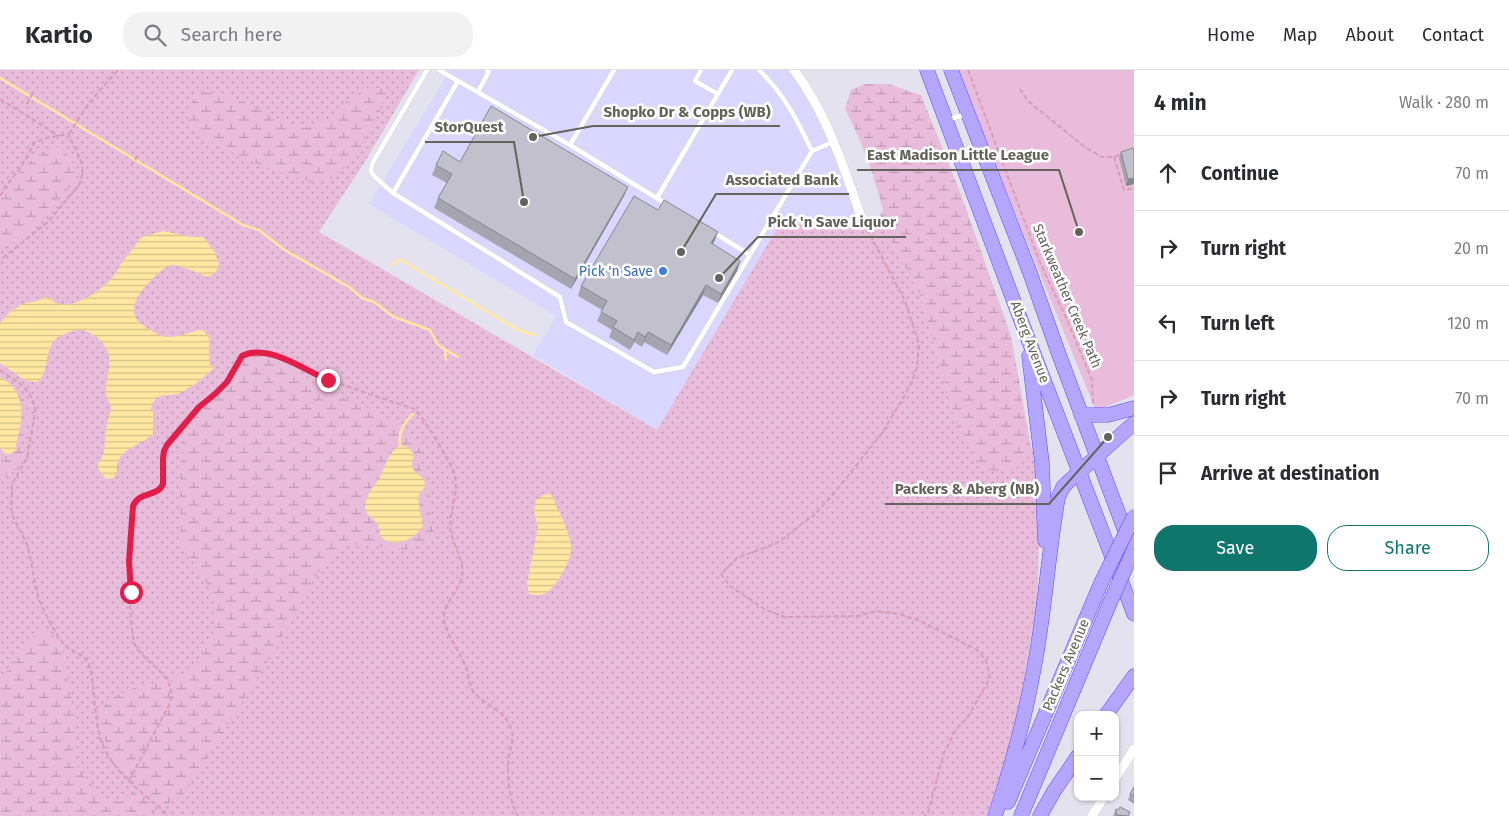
<!DOCTYPE html>
<meta charset="utf-8">
<style>
:root{--surface:#fff;--page:#f2f2f3;--text:#2b2b33;--muted:#7c7c81;--line:#e1e1e2;--accent:#0f766e}
body{margin:0;font-family:"Fira Sans",sans-serif;background:var(--page);color:var(--text)}
.controls{position:absolute;right:15px;bottom:15px;display:grid;overflow:hidden;border-radius:10px;box-shadow:0 1px 4px #0004}
.controls button{width:45px;height:45px;display:grid;place-items:center;padding:0;border:0;border-bottom:1px solid var(--line);background:var(--surface);color:var(--text);font:25px sans-serif}
.stop{position:absolute;width:15px;height:15px;margin:-11px;border:4px solid #e11d48;border-radius:50%;background:#fff}
.stop.end{background:#e11d48;border-color:#fff;box-shadow:0 1px 5px #0008}
.list{margin:0;padding:0;list-style:none}
h2{display:flex;justify-content:space-between;align-items:center;height:65px;margin:0;padding:0 20px;font-size:21px}
h2 small{font-size:16px;font-weight:400;color:var(--muted)}
.list li{display:grid;grid-template-columns:32px 1fr auto;gap:15px;align-items:center;box-sizing:border-box;height:75px;padding:0 20px;border-top:1px solid var(--line)}
.list b{display:block;font-size:19px;white-space:nowrap}
.list em{font-size:16px;font-style:normal;color:var(--muted)}
.actions{display:flex;gap:10px;padding:15px 20px}
.actions a{flex:1;padding:11px 0;border:1px solid var(--accent);border-radius:20px;text-align:center;font-size:18px;color:var(--accent)}
.actions .main{background:var(--accent);color:#fff}
.icon{flex:none;width:28px;height:28px;fill:none;stroke:currentColor;stroke-width:2;stroke-linecap:round;stroke-linejoin:round}
.map{position:relative;flex:none;width:1134px;height:746px;overflow:hidden}
header{display:flex;align-items:center;gap:30px;box-sizing:border-box;height:70px;padding:0 25px;background:var(--surface);border-bottom:1px solid var(--line)}
header strong{font-size:24px}
nav{display:flex;gap:28px;margin-inline-start:auto;font-size:18px}
.search{width:350px;height:45px;background:var(--page);display:flex;align-items:center;gap:12px;box-sizing:border-box;padding:0 18px;border-radius:20px;color:var(--muted);font-size:19px}
main{display:flex}
aside{flex:1;background:var(--surface)}
.map>svg:first-child{display:block}
.commercial{fill:#d9d6ff}
.grass{fill:url(#grass-dots)}
.wetland{fill:url(#wetland-marsh);fill-rule:evenodd}
.park{fill:#e8bcda}
.water{fill:url(#water-rules)}
.lines{fill:none;stroke-linecap:round;stroke-linejoin:round}
.stream{stroke:#ffe8a1;stroke-width:2.5}
.service-casing{stroke:#d0d0c9;stroke-width:5.5}
.minor-casing{stroke:#d0d0c9;stroke-width:10}
.primary-casing{stroke:#534dfc;stroke-width:15}
.path{stroke:#d99db6;stroke-width:2;stroke-dasharray:5 2.5;stroke-linecap:butt}
.service{stroke:#fff;stroke-width:4.5}
.minor{stroke:#fff;stroke-width:9}
.primary{stroke:#b4a6ff;stroke-width:14}
.primary-bridge-casing{stroke:#534dfc;stroke-width:15;stroke-linecap:butt}
.primary-bridge{stroke:#b4a6ff;stroke-width:14}
.wall{fill:#a6a5af}
.shaded-wall{fill:#87868f}
.building{fill:#c1c0cc;stroke:#87868f}
.route{stroke:#e11d48;stroke-width:6}
.shop-dot{fill:#3f7fe0;stroke:#fff;stroke-width:2}
.labels{text-anchor:middle;dominant-baseline:central;stroke-width:5;stroke-linejoin:round;paint-order:stroke}
.shop-label{font-size:14px;fill:#366cbe;stroke:#fff;text-anchor:end}
.street-label{font-size:14px;fill:#64635a;stroke:#fff}
.leader{fill:none;stroke:#64635a;stroke-width:2}
.callout-dot{fill:#64635a;stroke:#fff;stroke-width:2}
.callout-label{font-size:15px;text-anchor:middle;font-weight:bold;fill:#64635a;stroke:#fff;stroke-width:5;stroke-linejoin:round;paint-order:stroke}
</style>
<header>
<strong>Kartio</strong>
<div class="search"><svg class="icon" aria-label="search" viewBox="0 0 24 24"><circle cx="10" cy="10" r="6"/><path d="M15 15l6 6"/></svg>Search here</div>
<nav><a>Home</a><a>Map</a><a>About</a><a>Contact</a></nav>
</header>
<main>
<div class="map">
<svg width="1134" height="746" viewBox="0 0 1134 746">
<defs>
<pattern id="grass-dots" width="8" height="8" patternUnits="userSpaceOnUse" patternTransform="scale(1.25)"><rect width="8" height="8" fill="#e8bcda"/><path d="M2 2h.1M6 6h.1" fill="none" stroke="#c09cb4" stroke-width="1.8" stroke-linecap="round"/></pattern>
<pattern id="wetland-marsh" width="20" height="14" patternUnits="userSpaceOnUse" patternTransform="scale(1.25)"><rect width="20" height="14" fill="#e8bcda"/><path d="M1 5h8M5 5V1M11 12h8M15 12V8" fill="none" stroke="#c09cb4"/></pattern>
<pattern id="water-rules" width="6" height="5" patternUnits="userSpaceOnUse" patternTransform="scale(1.25)"><rect width="6" height="5" fill="#ffe8a1"/><path d="M0 2.5h6" fill="none" stroke="#d2c086"/></pattern>
</defs>
<rect width="100%" height="100%" fill="#e3e2ee"/>
<!-- commercial -->
<path class="commercial" d="M450,0H803L798,5L810,21L863,152L779,155L657,360L533,285L556,246L369,134Z"/>
<!-- grass -->
<path class="grass" d="M0,0H419L366,90L319,162L657,360L779,155L863,152L879,148L921,227L955,350L1013,401L1033,381L1040,441L1037,531L1019,638L1006,689L987,746H0Z"/>
<!-- wetland -->
<path class="wetland" d="M865,14H888L921,25L960,122L1011,266L1031,377L1033,381L1013,401L980,400L955,350L921,227L879,148L883,140C874,104 862,72 845,39L851,20Z
M367,18H380L386,22L381,39L358,82L335,108L311,112L264,97L204,69L188,54V37L199,23H222L254,36L292,56L304,58L331,49L347,31Z
M59,77L66,82L74,96V112L51,140L0,183V131C11,110 35,80 59,77Z
M257,285L285,291L315,315L371,340L407,358L421,381L419,397L430,408V439L434,468L401,481L376,476L347,474L317,504L276,578L184,724L146,746H0V611L30,569L45,560L57,569L62,580L76,652L73,680L78,698L95,719L109,730L120,732L134,722L136,711L113,684L103,667L98,642L112,628L131,619L150,614L173,610L195,596L215,560L216,536L212,522L181,472L180,405L185,363L198,342L223,320L231,311L243,288ZM407,377L414,384L412,394L415,402L417,403L420,423V460L408,469L399,473L379,456L365,437L369,422L380,406L388,389L391,385Z
M0,304C11,312 21,320 27,332C30,337 29,357 26,362C25,364 23,366 22,368C20,374 25,378 24,383C23,393 12,406 2,407L0,406V377L5,384L15,381C21,351 31,325 0,307Z"/>
<!-- park -->
<path class="park" d="M957,0H1134V325L1096,341Z"/>
<!-- water -->
<path class="water" d="M163,161L191,167H203L215,182L219,195L216,202L208,207C200,204 179,194 171,195C165,196 158,204 153,208C144,217 128,235 136,248C138,253 143,255 147,258C153,262 161,267 168,267C178,267 189,263 198,260H203L209,268V294L214,298C204,307 193,316 182,322C170,329 156,318 151,339L153,341V364C140,377 114,378 117,403L112,410L110,408L106,409L98,399V394C101,391 102,388 103,384C106,373 105,361 108,349C109,346 111,342 111,338C110,332 105,327 106,320C106,306 112,296 108,282C104,272 93,262 82,260C78,259 72,261 67,263C39,272 54,296 38,312L26,311L0,293V253L9,243L22,234L37,231L44,227L50,228C63,246 99,223 110,210C115,206 118,199 121,194C127,186 134,178 140,169C148,164 155,164 163,161Z
M0,307C31,325 21,352 15,381L10,384H5L0,377Z
M400,375L407,377L414,384C413,388 412,393 412,396C414,405 425,405 425,415C425,419 420,421 419,425C417,434 422,448 423,456C414,469 395,480 381,467C380,463 379,457 377,453C373,448 365,444 365,438C365,425 374,417 380,407C386,395 389,381 400,375Z
M549,424L552,426C557,438 571,465 571,478C572,489 555,520 544,524C540,526 533,525 529,524L527,514L538,457L534,442L536,430L544,425Z"/>
<g class="lines">
<!-- stream -->
<path class="stream" d="M0,8L243,155L259,160L283,179L349,217L362,228L374,232L394,247L430,260L438,275L458,287
M392,195L397,191L401,190L518,260L534,265
M445,280L446,290
M400,375C398,362 404,352 413,344"/>
<defs>
<path id="service" d="M427,0L372,94L371,101L374,106L393,123L560,227L566,252L654,302L683,297L812,81L833,72
M439,0L570,75L668,135
M701,0L695,11L718,24
M759,0C785,25 797,50 812,81
M478,22L489,1L487,0
M949,49L965,45
M570,75L614,0
M393,123L458,11
M657,128L732,0
M713,162L750,185"/>
<path id="minor" d="M794,0C828,45 844,99 863,152
M1115,709L1134,679
M1092,746L1104,727"/>
<path id="primary" d="M927,0L1025,261L1134,544
M951,0L1030,203L1058,282L1134,485
M1029,286L1042,393L1045,471
M1081,345H1108L1134,338
M1106,645L1134,606
M1008,732L1101,513
M995,746C1011,698 1025,649 1034,598C1045,542 1048,484 1058,428L1063,417L1068,412L1134,353
M1021,746L1109,535
M1040,746L1054,721L1078,686"/>
</defs>
<!-- service casing -->
<use href="#service" class="service-casing"/>
<!-- minor casing -->
<use href="#minor" class="minor-casing"/>
<!-- primary casing -->
<use href="#primary" class="primary-casing"/>
<!-- path -->
<path class="path" d="M968,0L1041,195L1067,250L1092,310L1093,334
M1020,19L1028,31L1086,78L1102,87H1114L1122,84
M0,29L59,66
M27,34L34,21
M69,64L89,33L118,0
M1114,87L1124,120L1134,118
M131,96L139,83
M0,126L6,116L21,97L35,72L46,68L69,64C75,85 89,91 79,115L48,152L0,190
M867,159L905,231L919,274L917,297L910,316L883,362L831,427L814,445L777,473L737,488L721,504L730,516L766,540L785,547L858,546L876,541L899,544L918,550L977,580L986,590L990,608L969,645L955,661L944,683L928,743L924,746
M0,300C16,311 34,320 35,342L27,388L12,414L11,438L13,447L28,476L36,518L39,530L50,553L59,568L67,577L84,587L89,594C95,617 94,641 99,663C106,696 138,720 163,740L167,746
M129,711L170,633C178,605 146,595 135,575C128,562 128,449 134,434C139,420 158,428 163,414V389L164,381L167,375L199,337L215,325L227,312L242,286L254,282L274,285L284,288L328,310L414,339C424,347 447,387 453,400C455,405 456,412 456,418C455,433 448,448 451,463C454,477 465,492 462,507C458,525 439,535 445,555C451,572 463,586 468,603C469,609 470,616 473,621C485,636 507,641 512,661C514,671 510,678 509,687C507,703 509,733 518,746"/>
<!-- service -->
<use href="#service" class="service"/>
<!-- minor -->
<use href="#minor" class="minor"/>
<!-- primary -->
<use href="#primary" class="primary"/>
<defs>
<path id="primary-bridge" d="M1101,513L1134,446
M1109,535L1134,479"/>
</defs>
<!-- primary-bridge casing -->
<use href="#primary-bridge" class="primary-bridge-casing"/>
<!-- primary-bridge -->
<use href="#primary-bridge" class="primary-bridge"/>
</g>
<!-- wall -->
<path class="wall" d="M1121,82L1134,114L1126,116L1119,88Z
M460,92L628,117L624,126L571,219L434,138L438,128L447,113L432,105L436,95Z
M658,140L718,162L713,174L740,191L737,201L718,233L703,225L667,285L644,272L642,277L634,272L630,280L609,267L612,260L597,251L602,240L578,226L581,216Z
M1134,717V734L1128,730L1130,724Z
M1118,740L1130,742L1129,746H1113L1115,742Z"/>
<!-- shaded-wall -->
<path class="shaded-wall" d="M1134,108V114L1126,116L1128,109Z
M628,117L624,126L571,219L575,209Z
M718,162L714,172L708,183L711,173Z
M740,191L737,201L718,233L721,224Z
M706,215L703,225L667,285L671,275Z
M638,262L634,272L630,280L634,270Z
M648,262L642,277L645,267Z"/>
<!-- building -->
<path class="building" d="M491,36L628,117L575,209L438,128L452,104L436,95L443,81L460,92Z
M1133,78L1134,82V108L1128,109L1121,82Z
M634,126L658,140L664,130L718,162L711,173L740,191L721,224L706,215L671,275L648,262L645,267L638,262L634,270L613,257L617,251L601,242L607,231L581,216Z
M1134,717V726L1130,724Z
M1120,737L1130,742L1128,746L1116,745L1117,743L1115,742L1116,739L1118,740Z"/>
<g class="lines">
<!-- route -->
<path class="route" d="M131,522L129,491L133,436C140,420 157,428 163,414V388L164,381L167,375L199,337L215,324L227,312L242,286C268,273 304,300 328,310"/>
</g>
<!-- markers -->
<circle class="shop-dot" cx="663" cy="201" r="5"/>
<g class="labels">
<!-- shop labels -->
<g class="shop-label">
<text x="653" y="201">Pick 'n Save</text>
</g>
<!-- street labels -->
<g class="street-label">
<text transform="translate(1067 226) rotate(67)">Starkweather Creek Path</text>
<text transform="translate(1030 272) rotate(69)">Aberg Avenue</text>
<text transform="translate(1066 595) rotate(-67)">Packers Avenue</text>
</g>
</g>
<!-- callouts -->
<path class="leader" d="M533 67L593 56H780M524 132L514 72H425M1079 162L1059 100H857M681 182L716 124H849M719 208L758 167H906M1108 367L1049 434H885"/>
<g class="callout-dot">
<circle cx="533" cy="67" r="5"/>
<circle cx="524" cy="132" r="5"/>
<circle cx="1079" cy="162" r="5"/>
<circle cx="681" cy="182" r="5"/>
<circle cx="719" cy="208" r="5"/>
<circle cx="1108" cy="367" r="5"/>
</g>
<g class="callout-label">
<text x="687" y="47">Shopko Dr &amp; Copps (WB)</text>
<text x="469" y="62">StorQuest</text>
<text x="958" y="90">East Madison Little League</text>
<text x="782" y="115">Associated Bank</text>
<text x="832" y="157">Pick 'n Save Liquor</text>
<text x="967" y="424">Packers &amp; Aberg (NB)</text>
</g>
</svg>
<div class="controls">
<button>+</button>
<button>−</button>
</div>
<div class="stop" style="left:131px;top:522px"></div>
<div class="stop end" style="left:328px;top:310px"></div>
</div>
<aside>
<h2>4 min<small>Walk · 280 m</small></h2>
<ul class="list">
<li><svg class="icon" aria-label="ahead" viewBox="0 0 24 24"><path d="M12 20V5M6 11l6-6 6 6"/></svg><div><b>Continue</b></div><em>70 m</em></li>
<li><svg class="icon" aria-label="right" viewBox="0 0 24 24"><path d="M7 20v-9h11M14 6l5 5-5 5"/></svg><div><b>Turn right</b></div><em>20 m</em></li>
<li><svg class="icon" aria-label="left" viewBox="0 0 24 24"><path d="M17 20v-9H6M10 6l-5 5 5 5"/></svg><div><b>Turn left</b></div><em>120 m</em></li>
<li><svg class="icon" aria-label="right" viewBox="0 0 24 24"><path d="M7 20v-9h11M14 6l5 5-5 5"/></svg><div><b>Turn right</b></div><em>70 m</em></li>
<li><svg class="icon" aria-label="arrive" viewBox="0 0 24 24"><path d="M6 21V4h12l-3 4 3 4H6"/></svg><div><b>Arrive at destination</b></div></li>
</ul>
<div class="actions"><a class="main">Save</a><a>Share</a></div>
</aside>
</main>
